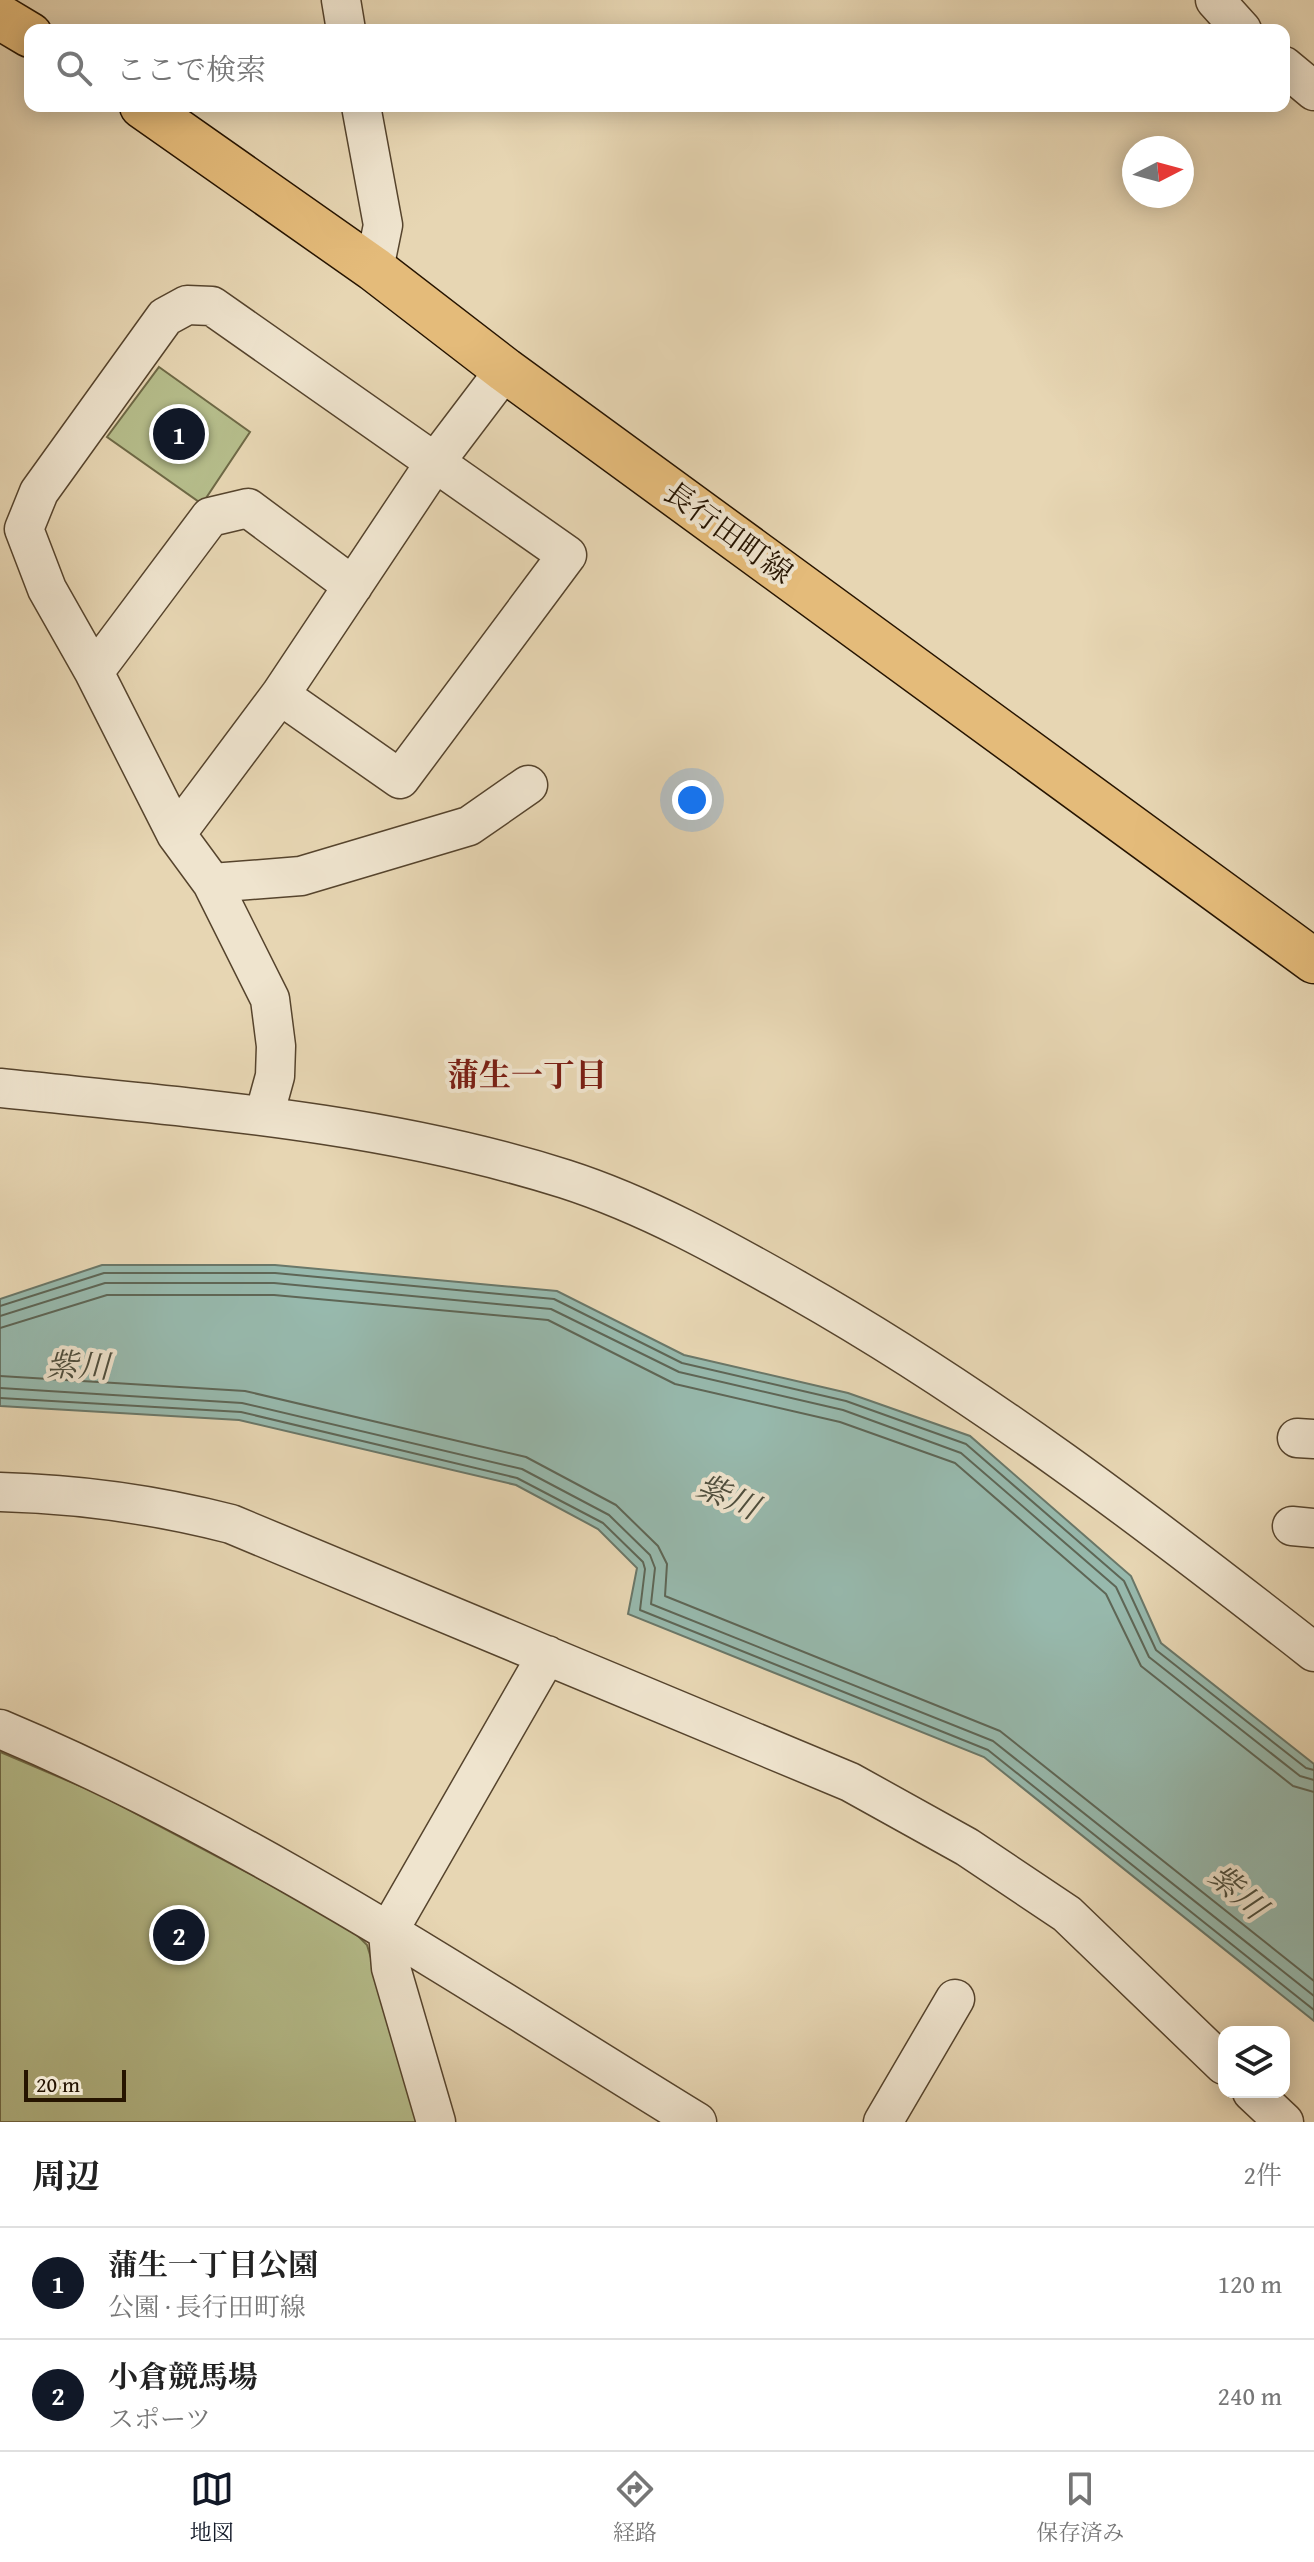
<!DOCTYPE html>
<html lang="ja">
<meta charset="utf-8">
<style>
:root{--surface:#fff;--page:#f6f6f6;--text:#222;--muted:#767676;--line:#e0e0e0;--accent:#111827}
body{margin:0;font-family:"Gentium Book Plus","Noto Serif JP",serif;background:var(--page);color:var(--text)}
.controls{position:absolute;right:24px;bottom:24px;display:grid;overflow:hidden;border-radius:16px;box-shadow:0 4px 20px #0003}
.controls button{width:72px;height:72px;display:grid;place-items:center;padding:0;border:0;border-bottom:2px solid var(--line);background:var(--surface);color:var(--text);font:40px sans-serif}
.compass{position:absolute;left:1122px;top:136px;width:72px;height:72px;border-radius:50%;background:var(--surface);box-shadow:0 4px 20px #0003;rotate:84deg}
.scale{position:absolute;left:24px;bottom:20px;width:102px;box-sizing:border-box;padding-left:8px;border:4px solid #261400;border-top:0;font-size:22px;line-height:28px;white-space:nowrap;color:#261400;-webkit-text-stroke:6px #efe4ce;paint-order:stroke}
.you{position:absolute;left:692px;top:800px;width:28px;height:28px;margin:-20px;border:6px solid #fff;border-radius:50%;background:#1a73e8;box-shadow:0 0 0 12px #1a73e833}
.badge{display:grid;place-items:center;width:52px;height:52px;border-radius:50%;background:var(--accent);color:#fff;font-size:26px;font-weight:700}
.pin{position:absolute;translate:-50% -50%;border:4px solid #fff;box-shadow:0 2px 8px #0006}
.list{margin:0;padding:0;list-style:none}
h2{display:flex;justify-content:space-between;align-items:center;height:104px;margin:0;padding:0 32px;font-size:34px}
h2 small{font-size:26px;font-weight:400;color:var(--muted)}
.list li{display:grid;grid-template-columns:52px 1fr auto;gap:24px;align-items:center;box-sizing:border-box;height:112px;padding:0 32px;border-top:2px solid var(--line)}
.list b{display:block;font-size:30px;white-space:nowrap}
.list p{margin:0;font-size:26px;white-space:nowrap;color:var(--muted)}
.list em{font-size:26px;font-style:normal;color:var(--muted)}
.icon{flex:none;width:44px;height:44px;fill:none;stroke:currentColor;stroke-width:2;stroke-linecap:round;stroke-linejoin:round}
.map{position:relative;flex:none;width:1314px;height:2122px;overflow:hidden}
.search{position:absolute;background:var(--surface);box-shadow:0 4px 20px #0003;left:24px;right:24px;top:24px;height:88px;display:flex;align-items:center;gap:20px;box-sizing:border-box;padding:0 28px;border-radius:16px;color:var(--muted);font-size:30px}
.sheet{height:328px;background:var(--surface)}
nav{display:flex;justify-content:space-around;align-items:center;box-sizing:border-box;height:112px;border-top:2px solid var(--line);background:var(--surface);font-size:22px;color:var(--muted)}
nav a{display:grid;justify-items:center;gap:4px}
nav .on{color:var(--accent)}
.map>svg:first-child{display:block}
.green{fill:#b6be8c;stroke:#6e6946;stroke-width:2}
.water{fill:#97b9ad;stroke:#6a7768;stroke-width:2}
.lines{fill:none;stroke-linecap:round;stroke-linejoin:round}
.shore{stroke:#5e6656;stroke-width:2}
.minor-casing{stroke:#56442d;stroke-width:41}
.primary-casing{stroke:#261400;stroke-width:47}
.minor{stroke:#efe4ce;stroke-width:38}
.primary{stroke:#e4bb7a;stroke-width:44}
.labels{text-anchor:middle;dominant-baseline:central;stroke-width:8;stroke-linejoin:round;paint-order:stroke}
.street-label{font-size:30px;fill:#261400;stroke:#efe4ce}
.neighbourhood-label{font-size:32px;font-weight:bold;fill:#7a1f14;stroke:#efe4ce}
.water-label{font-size:32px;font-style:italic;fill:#4e4e3d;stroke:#efe4ce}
</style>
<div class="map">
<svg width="1314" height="2122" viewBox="0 0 1314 2122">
<rect width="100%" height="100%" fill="#e7d6b3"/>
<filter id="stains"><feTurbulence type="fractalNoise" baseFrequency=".0025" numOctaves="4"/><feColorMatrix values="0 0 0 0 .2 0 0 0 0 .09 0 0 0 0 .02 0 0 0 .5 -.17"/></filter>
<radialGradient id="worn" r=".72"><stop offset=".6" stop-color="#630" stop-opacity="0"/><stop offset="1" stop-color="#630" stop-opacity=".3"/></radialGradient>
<!-- green -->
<path class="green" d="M159,367L250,432L202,504L107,437Z
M0,1752L99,1794L348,1926L367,1945L422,2122H0Z"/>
<!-- water -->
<path class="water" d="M102,1265H275L557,1291L684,1355L848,1393L970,1436L1131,1576L1161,1643L1314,1764V2021L984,1757L628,1614L637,1568L598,1529L516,1485L239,1420L0,1406V1299Z"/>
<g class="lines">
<!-- shore -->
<path class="shore" d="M0,1306L104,1273H275L554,1299L682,1363L846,1401L966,1444L1124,1581L1156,1650L1306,1768L1314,1770
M0,1316L105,1283H274L551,1309L679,1372L843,1410L961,1453L1116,1587L1149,1657L1300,1776L1314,1780
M0,1328L107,1295H274L548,1320L675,1384L840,1422L955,1463L1106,1594L1141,1666L1293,1786L1314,1792
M0,1376L245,1391L526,1457L616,1505L658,1546L667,1564L665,1596L1000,1731L1314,1981
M0,1388L242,1403L522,1469L609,1515L650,1555L655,1568L651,1604L993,1741L1314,1996
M0,1398L241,1412L517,1478L603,1523L643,1562L645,1569L640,1610L988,1750L1314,2010"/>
<defs>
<path id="minor" d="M341,0L346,30
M1215,0L1242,30
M1284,66L1314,91
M361,106L383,225L374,269
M94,672L210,517L248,508L353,586
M176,834L280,695L436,461L505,370
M212,883L301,876L469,826L528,785
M0,1088C190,1108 382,1121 565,1179C646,1205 723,1248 797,1290C982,1395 1147,1521 1314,1652
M264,1116L275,1076L276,1046L270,999L212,883L176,834L94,672L47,589L24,529L39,492L165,317L187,305L212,306L567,555L400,779L280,695
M1297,1438L1314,1439
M0,1492C80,1494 153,1504 231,1524L850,1782L967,1847L1067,1914L1224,2065
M1292,1526L1314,1528
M0,1729C246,1832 470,1983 697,2122
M1252,2092L1284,2122
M436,2122L391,1968L388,1932L547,1655
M883,2122L955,1999"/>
<path id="primary" d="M0,17L30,35
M142,106L374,269L505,370L1314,961"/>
</defs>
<!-- minor casing -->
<use href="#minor" class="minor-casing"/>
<!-- primary casing -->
<use href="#primary" class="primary-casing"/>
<!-- minor -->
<use href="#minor" class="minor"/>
<!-- primary -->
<use href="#primary" class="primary"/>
</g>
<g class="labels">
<!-- street labels -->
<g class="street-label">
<text transform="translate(729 532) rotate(36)">長行田町線</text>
</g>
<!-- neighbourhood labels -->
<g class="neighbourhood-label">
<text x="527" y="1074">蒲生一丁目</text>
</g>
<!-- water labels -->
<g class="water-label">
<text transform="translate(78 1365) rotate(2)">紫川</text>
<text transform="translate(728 1496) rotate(24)">紫川</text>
<text transform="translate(1238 1891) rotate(42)">紫川</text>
</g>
</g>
<rect width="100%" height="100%" filter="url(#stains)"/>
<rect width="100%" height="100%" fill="url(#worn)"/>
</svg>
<div class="controls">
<button><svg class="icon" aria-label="layers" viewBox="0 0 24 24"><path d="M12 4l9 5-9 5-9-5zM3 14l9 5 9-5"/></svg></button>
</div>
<svg class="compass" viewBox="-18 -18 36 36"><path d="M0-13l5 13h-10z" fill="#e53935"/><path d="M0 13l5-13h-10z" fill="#767676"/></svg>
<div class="scale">20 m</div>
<div class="you"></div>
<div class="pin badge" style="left:179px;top:434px">1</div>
<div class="pin badge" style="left:179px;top:1935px">2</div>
<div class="search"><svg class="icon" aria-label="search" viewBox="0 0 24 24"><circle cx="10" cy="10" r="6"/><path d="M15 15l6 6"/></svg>ここで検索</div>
</div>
<section class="sheet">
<h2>周辺<small>2件</small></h2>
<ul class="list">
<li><span class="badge">1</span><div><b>蒲生一丁目公園</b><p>公園 · 長行田町線</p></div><em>120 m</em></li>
<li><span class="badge">2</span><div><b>小倉競馬場</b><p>スポーツ</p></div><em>240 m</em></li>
</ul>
</section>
<nav>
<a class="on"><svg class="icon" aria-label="map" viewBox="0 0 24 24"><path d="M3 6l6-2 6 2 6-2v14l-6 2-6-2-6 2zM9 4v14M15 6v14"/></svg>地図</a>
<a><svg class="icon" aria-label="directions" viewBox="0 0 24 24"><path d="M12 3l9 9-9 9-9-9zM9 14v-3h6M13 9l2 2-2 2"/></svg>経路</a>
<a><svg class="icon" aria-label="saved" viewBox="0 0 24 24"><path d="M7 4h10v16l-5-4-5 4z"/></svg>保存済み</a>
</nav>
